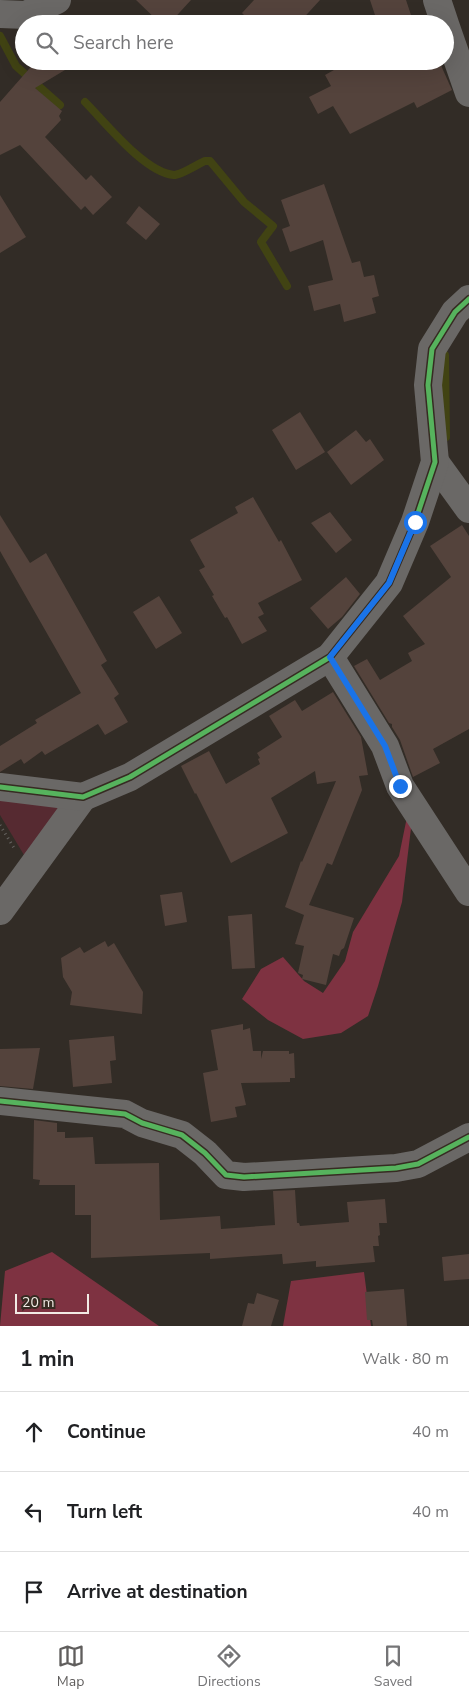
<!DOCTYPE html>
<meta charset="utf-8">
<style>
:root{--surface:#fff;--page:#f2f2f2;--text:#202124;--muted:#757577;--line:#e0e0e0;--accent:#605e5d}
body{margin:0;font-family:"Nunito Sans",sans-serif;background:var(--page);color:var(--text)}
.scale{position:absolute;left:15px;bottom:12px;width:74px;box-sizing:border-box;padding-left:5px;border:2px solid #f1eae4;border-top:0;font-size:14px;line-height:18px;white-space:nowrap;color:#f1eae4;-webkit-text-stroke:4px #362b22;paint-order:stroke}
.stop{position:absolute;width:15px;height:15px;margin:-11px;border:4px solid #1a73e8;border-radius:50%;background:#fff}
.stop.end{background:#1a73e8;border-color:#fff;box-shadow:0 1px 5px #0008}
.list{margin:0;padding:0;list-style:none}
h2{display:flex;justify-content:space-between;align-items:center;height:65px;margin:0;padding:0 20px;font-size:21px}
h2 small{font-size:16px;font-weight:400;color:var(--muted)}
.list li{display:grid;grid-template-columns:32px 1fr auto;gap:15px;align-items:center;box-sizing:border-box;height:80px;padding:0 20px;border-top:1px solid var(--line)}
.list b{display:block;font-size:19px;white-space:nowrap}
.list em{font-size:16px;font-style:normal;color:var(--muted)}
.icon{flex:none;width:28px;height:28px;fill:none;stroke:currentColor;stroke-width:2;stroke-linecap:round;stroke-linejoin:round}
.map{position:relative;flex:none;width:469px;height:1326px;overflow:hidden}
.search{position:absolute;background:var(--surface);box-shadow:0 5px 20px #0002;left:15px;right:15px;top:15px;height:55px;display:flex;align-items:center;gap:12px;box-sizing:border-box;padding:0 18px;border-radius:28px;color:var(--muted);font-size:19px}
.sheet{height:305px;background:var(--surface)}
nav{display:flex;justify-content:space-around;align-items:center;box-sizing:border-box;height:70px;border-top:1px solid var(--line);background:var(--surface);font-size:14px;color:var(--muted)}
nav a{display:grid;justify-items:center;gap:2px}
nav .on{color:var(--accent)}
.map>svg:first-child{display:block}
.green{fill:#562a31}
.forest{fill:#7e3241}
.lines{fill:none;stroke-linecap:round;stroke-linejoin:round}
.stream{stroke:#414313;stroke-width:8}
.building{fill:#54433c}
.path{stroke:#65625f;stroke-width:3;stroke-dasharray:1 4;stroke-linecap:butt}
.minor{stroke:#6a6866;stroke-width:28}
.tertiary{stroke:#6a6866;stroke-width:28}
.cycleway-casing{stroke:#362b22;stroke-width:8}
.cycleway{stroke:#56b35d;stroke-width:5}
.route{stroke:#1a73e8;stroke-width:6}
</style>
<div class="map">
<svg width="469" height="1326" viewBox="0 0 469 1326">
<rect width="100%" height="100%" fill="#322c26"/>
<!-- green -->
<path class="green" d="M0,798L57,800L66,816L30,865L0,815Z"/>
<!-- forest -->
<path class="forest" d="M408,812L412,820L402,902L378,986L368,1016L341,1033L303,1039L268,1020L242,999L261,969L283,957L304,981L323,993L345,961L353,932L399,856Z
M52,1252L159,1326H0L5,1271Z
M364,1272L371,1326H283L291,1281Z"/>
<g class="lines">
<!-- stream -->
<path class="stream" d="M0,36L16,66L60,105
M85,102C105,122 145,173 174,175C181,175 198,164 205,161H210L244,202L273,226L261,242L287,286
M445,355L446,437"/>
</g>
<!-- building -->
<path class="building" d="M136,0H191L169,24H161Z
M254,0H320L298,24H253L242,13Z
M370,0H406L414,24H378Z
M36,61H80L35,88L62,111L59,116L61,120L45,137L86,180L91,175L112,197L93,215L85,206L81,210L20,145L0,155V102Z
M350,61H439L452,90L417,108L414,102L350,134L333,106L318,114L309,97L331,86L325,75Z
M324,184L352,263L360,261L364,277L374,275L379,296L372,298L376,313L344,322L340,304L314,311L308,286L333,280L323,240L290,252L282,229L290,226L281,200Z
M0,195L26,237L0,253Z
M139,206L160,224L146,240L126,223Z
M300,412L325,452L296,470L272,430Z
M356,430L366,442L370,439L384,460L351,485L327,452Z
M253,497L279,542L281,540L302,580L258,603L264,614L258,617L267,631L242,644L227,617L225,618L212,596L214,595L199,570L205,567L190,540L238,513L235,507Z
M330,512L352,540L336,553L311,523Z
M0,515L30,563L46,553L107,661L101,665L119,694L114,698L128,722L105,735L98,724L45,755L42,751L24,764L21,759L0,772V746L37,723L35,720L81,693L0,551Z
M462,525L469,536V729L433,749L440,763L413,777L400,740L392,727V724L389,723L354,666L367,659L380,680L412,661L408,653L425,644L403,616L451,577L430,546Z
M346,577L360,594L342,617L328,629L310,608Z
M159,596L182,633L156,649L133,612Z
M333,692L361,737L368,775L359,776L362,790L332,865L327,863L309,905L354,918L344,948L341,950L339,956L333,954L326,985L302,979L303,975L298,973L304,946L295,944L304,915L285,907L301,861L302,862L336,781L317,784L315,771L271,798L288,833L231,863L196,793L195,794L181,766L209,751L226,784L260,764L258,759L260,758L257,753L282,737L269,716L295,700L302,711Z
M182,892L187,922L165,926L160,895Z
M252,914L255,968L232,969L228,916Z
M105,941L108,947L114,943L143,992L142,1014L70,1005L72,992L63,977L61,958L80,947L84,953Z
M243,1024V1030L250,1028L253,1051H261V1059L263,1051H289V1054L294,1053L295,1078H290V1082L241,1083L246,1105L235,1107L237,1117L211,1122L203,1073L218,1070L211,1030Z
M114,1036L116,1060L110,1061L112,1083L73,1087L69,1040Z
M40,1048L33,1089L0,1086V1049Z
M34,1120L57,1123V1132H65V1138L93,1137L95,1164L159,1163L160,1220L220,1216L221,1229L275,1225L273,1191L295,1190L297,1223H299L300,1226L349,1222L347,1202L385,1199L387,1223H379L380,1235L378,1236L379,1246H373L375,1262L316,1267V1261L283,1264L282,1254L210,1259V1253L91,1258V1215H75V1185H39L40,1180L33,1179Z
M469,1254V1279L444,1281L442,1257Z
M404,1289L407,1326H373L372,1320H367L365,1292Z
M257,1293L279,1300L271,1326H242L248,1303L254,1304Z"/>
<g class="lines">
<!-- path -->
<path class="path" d="M0,825L14,848"/>
<!-- minor -->
<path class="minor" d="M437,0L445,24
M0,14L26,15L57,0
M445,24L469,93
M435,462L469,509
M330,657L385,746L400,786L469,892
M0,911L83,797
M0,1101L125,1114L142,1123L182,1135L205,1153L226,1175L244,1177L396,1168L418,1164L469,1137"/>
<!-- tertiary -->
<path class="tertiary" d="M0,787L83,797L130,777L330,657L389,583L415,522L435,462L428,385L432,349L455,312L469,299"/>
<defs>
<path id="cycleway" d="M0,787L83,797L130,777L330,657L389,583L415,522L435,462L428,385L432,349L455,312L469,299
M0,1101L125,1114L142,1123L182,1135L205,1153L226,1175L244,1177L396,1168L418,1164L469,1137"/>
</defs>
<!-- cycleway casing -->
<use href="#cycleway" class="cycleway-casing"/>
<!-- cycleway -->
<use href="#cycleway" class="cycleway"/>
</g>
<g class="lines">
<!-- route -->
<path class="route" d="M400,786L385,746L330,657L389,583L415,522"/>
</g>
</svg>
<div class="scale">20 m</div>
<div class="stop" style="left:415px;top:522px"></div>
<div class="stop end" style="left:400px;top:786px"></div>
<div class="search"><svg class="icon" aria-label="search" viewBox="0 0 24 24"><circle cx="10" cy="10" r="6"/><path d="M15 15l6 6"/></svg>Search here</div>
</div>
<section class="sheet">
<h2>1 min<small>Walk · 80 m</small></h2>
<ul class="list">
<li><svg class="icon" aria-label="ahead" viewBox="0 0 24 24"><path d="M12 20V5M6 11l6-6 6 6"/></svg><div><b>Continue</b></div><em>40 m</em></li>
<li><svg class="icon" aria-label="left" viewBox="0 0 24 24"><path d="M17 20v-9H6M10 6l-5 5 5 5"/></svg><div><b>Turn left</b></div><em>40 m</em></li>
<li><svg class="icon" aria-label="arrive" viewBox="0 0 24 24"><path d="M6 21V4h12l-3 4 3 4H6"/></svg><div><b>Arrive at destination</b></div></li>
</ul>
</section>
<nav>
<a class="on"><svg class="icon" aria-label="map" viewBox="0 0 24 24"><path d="M3 6l6-2 6 2 6-2v14l-6 2-6-2-6 2zM9 4v14M15 6v14"/></svg>Map</a>
<a><svg class="icon" aria-label="directions" viewBox="0 0 24 24"><path d="M12 3l9 9-9 9-9-9zM9 14v-3h6M13 9l2 2-2 2"/></svg>Directions</a>
<a><svg class="icon" aria-label="saved" viewBox="0 0 24 24"><path d="M7 4h10v16l-5-4-5 4z"/></svg>Saved</a>
</nav>
